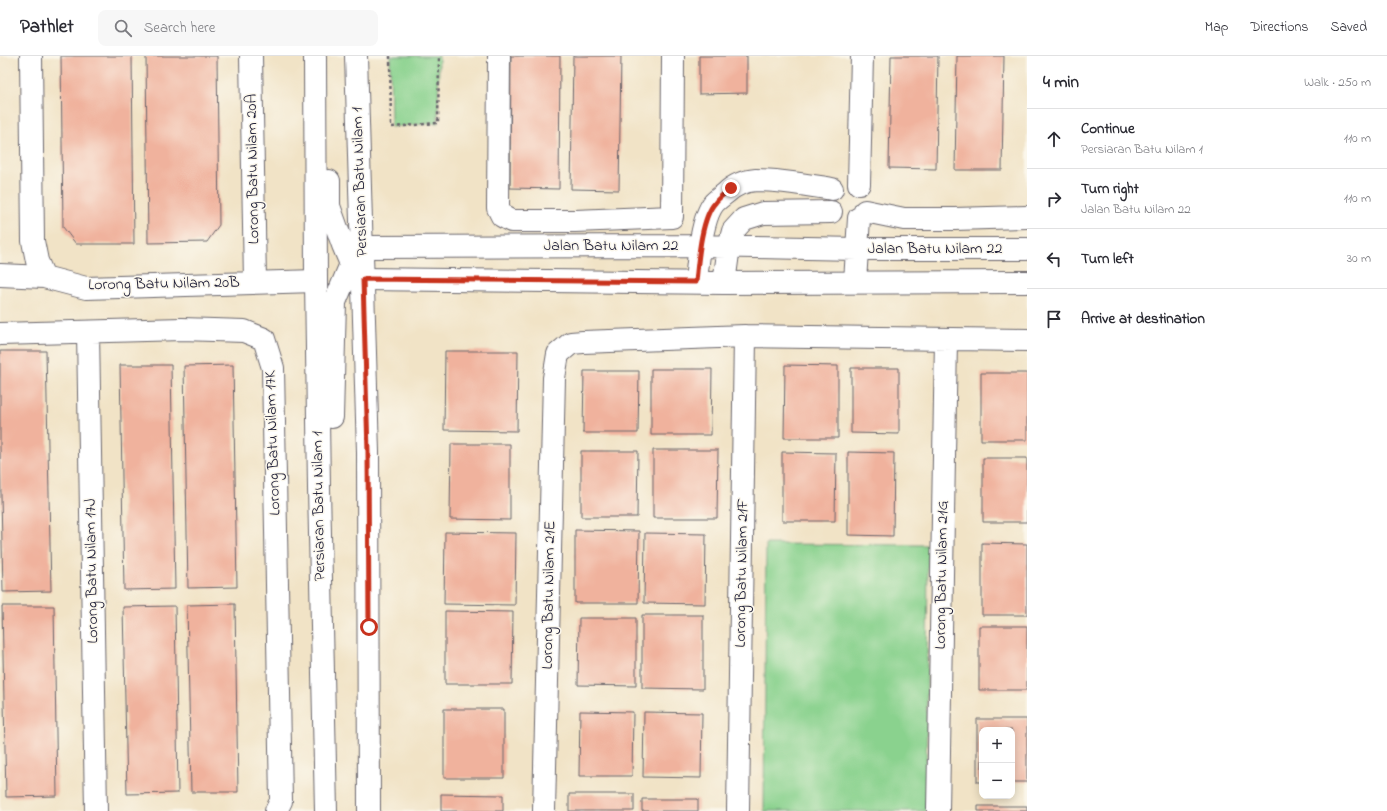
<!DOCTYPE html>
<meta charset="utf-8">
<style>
:root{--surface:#fff;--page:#f7f7f7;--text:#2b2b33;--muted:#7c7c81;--line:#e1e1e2}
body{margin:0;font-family:"Indie Flower",sans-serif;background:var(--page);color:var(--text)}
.controls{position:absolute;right:12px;bottom:12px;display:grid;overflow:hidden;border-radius:8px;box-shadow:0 2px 10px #0003}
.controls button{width:36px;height:36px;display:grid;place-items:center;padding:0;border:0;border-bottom:1px solid var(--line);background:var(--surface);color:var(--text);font:20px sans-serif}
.stop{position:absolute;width:12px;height:12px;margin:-9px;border:3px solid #c8321e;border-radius:50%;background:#fff}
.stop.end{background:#c8321e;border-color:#fff;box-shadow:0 1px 4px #0008}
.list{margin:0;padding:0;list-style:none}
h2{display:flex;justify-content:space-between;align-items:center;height:52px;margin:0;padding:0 16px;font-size:17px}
h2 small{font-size:13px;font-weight:400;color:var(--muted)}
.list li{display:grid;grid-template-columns:26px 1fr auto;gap:12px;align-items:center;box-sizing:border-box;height:60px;padding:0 16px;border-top:1px solid var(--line)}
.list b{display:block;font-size:15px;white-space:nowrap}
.list p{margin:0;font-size:13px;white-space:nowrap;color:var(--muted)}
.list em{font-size:13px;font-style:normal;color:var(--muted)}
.icon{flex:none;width:22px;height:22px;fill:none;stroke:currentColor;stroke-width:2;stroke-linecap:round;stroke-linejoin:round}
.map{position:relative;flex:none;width:1027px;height:755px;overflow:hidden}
header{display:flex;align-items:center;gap:24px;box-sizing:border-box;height:56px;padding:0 20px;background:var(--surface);border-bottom:1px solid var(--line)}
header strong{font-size:19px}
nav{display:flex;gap:22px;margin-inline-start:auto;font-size:14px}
.search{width:280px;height:36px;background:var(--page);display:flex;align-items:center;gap:10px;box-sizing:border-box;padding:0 14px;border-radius:8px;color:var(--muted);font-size:15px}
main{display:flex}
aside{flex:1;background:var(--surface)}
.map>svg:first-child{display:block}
.green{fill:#8ad28e;stroke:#567a64}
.building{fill:#f0b29d}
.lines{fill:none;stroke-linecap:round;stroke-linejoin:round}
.minor-casing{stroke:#6a666c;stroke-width:24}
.major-casing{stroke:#6a666c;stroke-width:24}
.path{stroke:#6a666c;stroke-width:2.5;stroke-dasharray:3 3;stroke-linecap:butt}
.minor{stroke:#fff;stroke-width:22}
.major{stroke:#fff;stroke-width:22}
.route{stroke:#c8321e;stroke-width:5}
.labels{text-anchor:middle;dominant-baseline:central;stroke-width:3;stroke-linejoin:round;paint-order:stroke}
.street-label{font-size:16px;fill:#22223b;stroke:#fbf7ec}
</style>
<header>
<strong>Pathlet</strong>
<div class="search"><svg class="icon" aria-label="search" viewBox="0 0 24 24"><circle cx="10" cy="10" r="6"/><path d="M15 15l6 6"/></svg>Search here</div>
<nav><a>Map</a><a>Directions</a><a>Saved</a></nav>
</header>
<main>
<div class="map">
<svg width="1027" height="755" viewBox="0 0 1027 755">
<rect width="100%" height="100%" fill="#fbf7ec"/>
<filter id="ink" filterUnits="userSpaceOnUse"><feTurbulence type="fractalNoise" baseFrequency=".025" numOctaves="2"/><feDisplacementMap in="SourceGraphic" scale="8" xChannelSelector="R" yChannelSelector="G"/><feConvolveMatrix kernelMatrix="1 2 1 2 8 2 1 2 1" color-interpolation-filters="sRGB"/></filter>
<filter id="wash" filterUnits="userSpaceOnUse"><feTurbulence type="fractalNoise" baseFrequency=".012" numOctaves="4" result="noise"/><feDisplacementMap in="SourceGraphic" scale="16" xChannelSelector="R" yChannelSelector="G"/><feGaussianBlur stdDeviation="0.9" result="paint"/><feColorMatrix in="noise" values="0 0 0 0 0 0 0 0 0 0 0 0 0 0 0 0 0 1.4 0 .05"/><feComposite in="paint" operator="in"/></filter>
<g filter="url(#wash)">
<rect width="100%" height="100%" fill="#f1e3c6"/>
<!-- green -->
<path class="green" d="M390,0H439L438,67L391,71Z
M766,488L928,489L926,755H764Z"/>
<g id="blocks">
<!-- building -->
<path class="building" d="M61,0H132L134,188H76L63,171Z
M146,0H217L219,169L207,186L148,187Z
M511,0H560L559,133L510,132Z
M573,0H621L619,134L571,133Z
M699,0H747V37L699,38Z
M891,0H938L936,113L889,112Z
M957,0H1004L1002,114H955Z
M0,295H46L51,535L3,536L0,390Z
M445,295H518L517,375L444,374Z
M120,309H171L175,533L124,534Z
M233,309L237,531L188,532L184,310Z
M785,309L838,310V382H784Z
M851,312H899V378L851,377Z
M651,313H712L711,379H651Z
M584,315H639L638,377H583Z
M981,317H1027V384H981Z
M451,388H510V464L450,463Z
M653,394H718L717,462H653Z
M581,395H638L637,461H581Z
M782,396L836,397L835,465H782Z
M848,396L894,397L893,480L848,479Z
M983,402H1027V466H983Z
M575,474L639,475L638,547H575Z
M445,476L516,477L515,549L444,548Z
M645,477L706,478L705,548L644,547Z
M982,487L1027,488V559H982Z
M235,548L238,736H191L187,549Z
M2,550H54L57,740L6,741Z
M175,550L178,737L127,738L123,551Z
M445,555L513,556L512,628H445Z
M642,559H703V633L642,632Z
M579,562H636V630L578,629Z
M979,570H1027V634H979Z
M444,653H504V722H444Z
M580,655L633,656L632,720H579Z
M644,656L702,657L701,722L643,721Z
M977,663H1027V726H1012V674H982V726H977Z
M441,738L503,739V755H441Z
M569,738H634V755H569Z
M642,743H698V755H642Z
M978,750H1027V755H978Z"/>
</g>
</g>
<g filter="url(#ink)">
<use href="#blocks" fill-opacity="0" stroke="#6a666c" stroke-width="1"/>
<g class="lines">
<defs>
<path id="minor" d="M31,0L33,185L37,205L44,221L86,232L316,225
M251,0L255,226
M499,0L498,152L502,160L511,165H575L672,161L673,0
M859,128L862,0
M865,155L904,163H954L1027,161
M362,191L699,190L857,193H1027
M0,219L44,221
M363,223L724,227L1027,226
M696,226C698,206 701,163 714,147C718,143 722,140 726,137C734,129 745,125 756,124C781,124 807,129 832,133
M855,226L859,162
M724,227L729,190L733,175L744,163L763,157L831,156
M88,276L96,755
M0,278L182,273L244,275L264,283L273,312L281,745L276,755
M544,755L554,322L558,298L571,287L583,286L745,280L1027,284
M738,755L745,280
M938,755L946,283"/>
<path id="major" d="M315,0L316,225L319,432L326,755
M356,0L368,396L369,755
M329,125V150L343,189L351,208L358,218
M332,361L335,246L351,208L362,192"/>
</defs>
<!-- minor casing -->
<use href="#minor" class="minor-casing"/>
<!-- major casing -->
<use href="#major" class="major-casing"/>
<!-- path -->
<path class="path" d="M390,0L391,71L438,67L439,0"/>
<!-- minor -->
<use href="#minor" class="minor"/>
<!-- major -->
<use href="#major" class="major"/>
</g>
</g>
<g class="lines" filter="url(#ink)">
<!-- route -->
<path class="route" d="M369,571L368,396L363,223L696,226C698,206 701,162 715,147C719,141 726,137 731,132"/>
</g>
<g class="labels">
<!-- street labels -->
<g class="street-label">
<text transform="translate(253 113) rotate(-91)">Lorong Batu Nilam 20A</text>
<text transform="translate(360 126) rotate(-92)">Persiaran Batu Nilam 1</text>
<text x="611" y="190">Jalan Batu Nilam 22</text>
<text x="935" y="193">Jalan Batu Nilam 22</text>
<text transform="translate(164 228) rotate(-1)">Lorong Batu Nilam 20B</text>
<text transform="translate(273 387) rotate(-92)">Lorong Batu Nilam 17K</text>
<text transform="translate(319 450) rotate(-91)">Persiaran Batu Nilam 1</text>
<text transform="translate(92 515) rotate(-91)">Lorong Batu Nilam 17J</text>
<text transform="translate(742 517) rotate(-89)">Lorong Batu Nilam 21F</text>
<text transform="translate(942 519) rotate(-89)">Lorong Batu Nilam 21G</text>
<text transform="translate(549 539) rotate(-89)">Lorong Batu Nilam 21E</text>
</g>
</g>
</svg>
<div class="controls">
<button>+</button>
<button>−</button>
</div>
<div class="stop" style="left:369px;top:571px"></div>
<div class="stop end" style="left:731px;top:132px"></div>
</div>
<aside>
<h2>4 min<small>Walk · 250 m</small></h2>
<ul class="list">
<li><svg class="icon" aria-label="ahead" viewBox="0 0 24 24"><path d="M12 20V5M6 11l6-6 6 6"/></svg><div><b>Continue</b><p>Persiaran Batu Nilam 1</p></div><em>110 m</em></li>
<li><svg class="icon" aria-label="right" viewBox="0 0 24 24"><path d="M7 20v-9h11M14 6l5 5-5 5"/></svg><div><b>Turn right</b><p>Jalan Batu Nilam 22</p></div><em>110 m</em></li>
<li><svg class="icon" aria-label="left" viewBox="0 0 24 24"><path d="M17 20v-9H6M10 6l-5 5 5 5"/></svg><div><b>Turn left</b></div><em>30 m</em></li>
<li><svg class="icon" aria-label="arrive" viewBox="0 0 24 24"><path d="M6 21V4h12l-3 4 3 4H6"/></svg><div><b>Arrive at destination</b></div></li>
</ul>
</aside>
</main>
